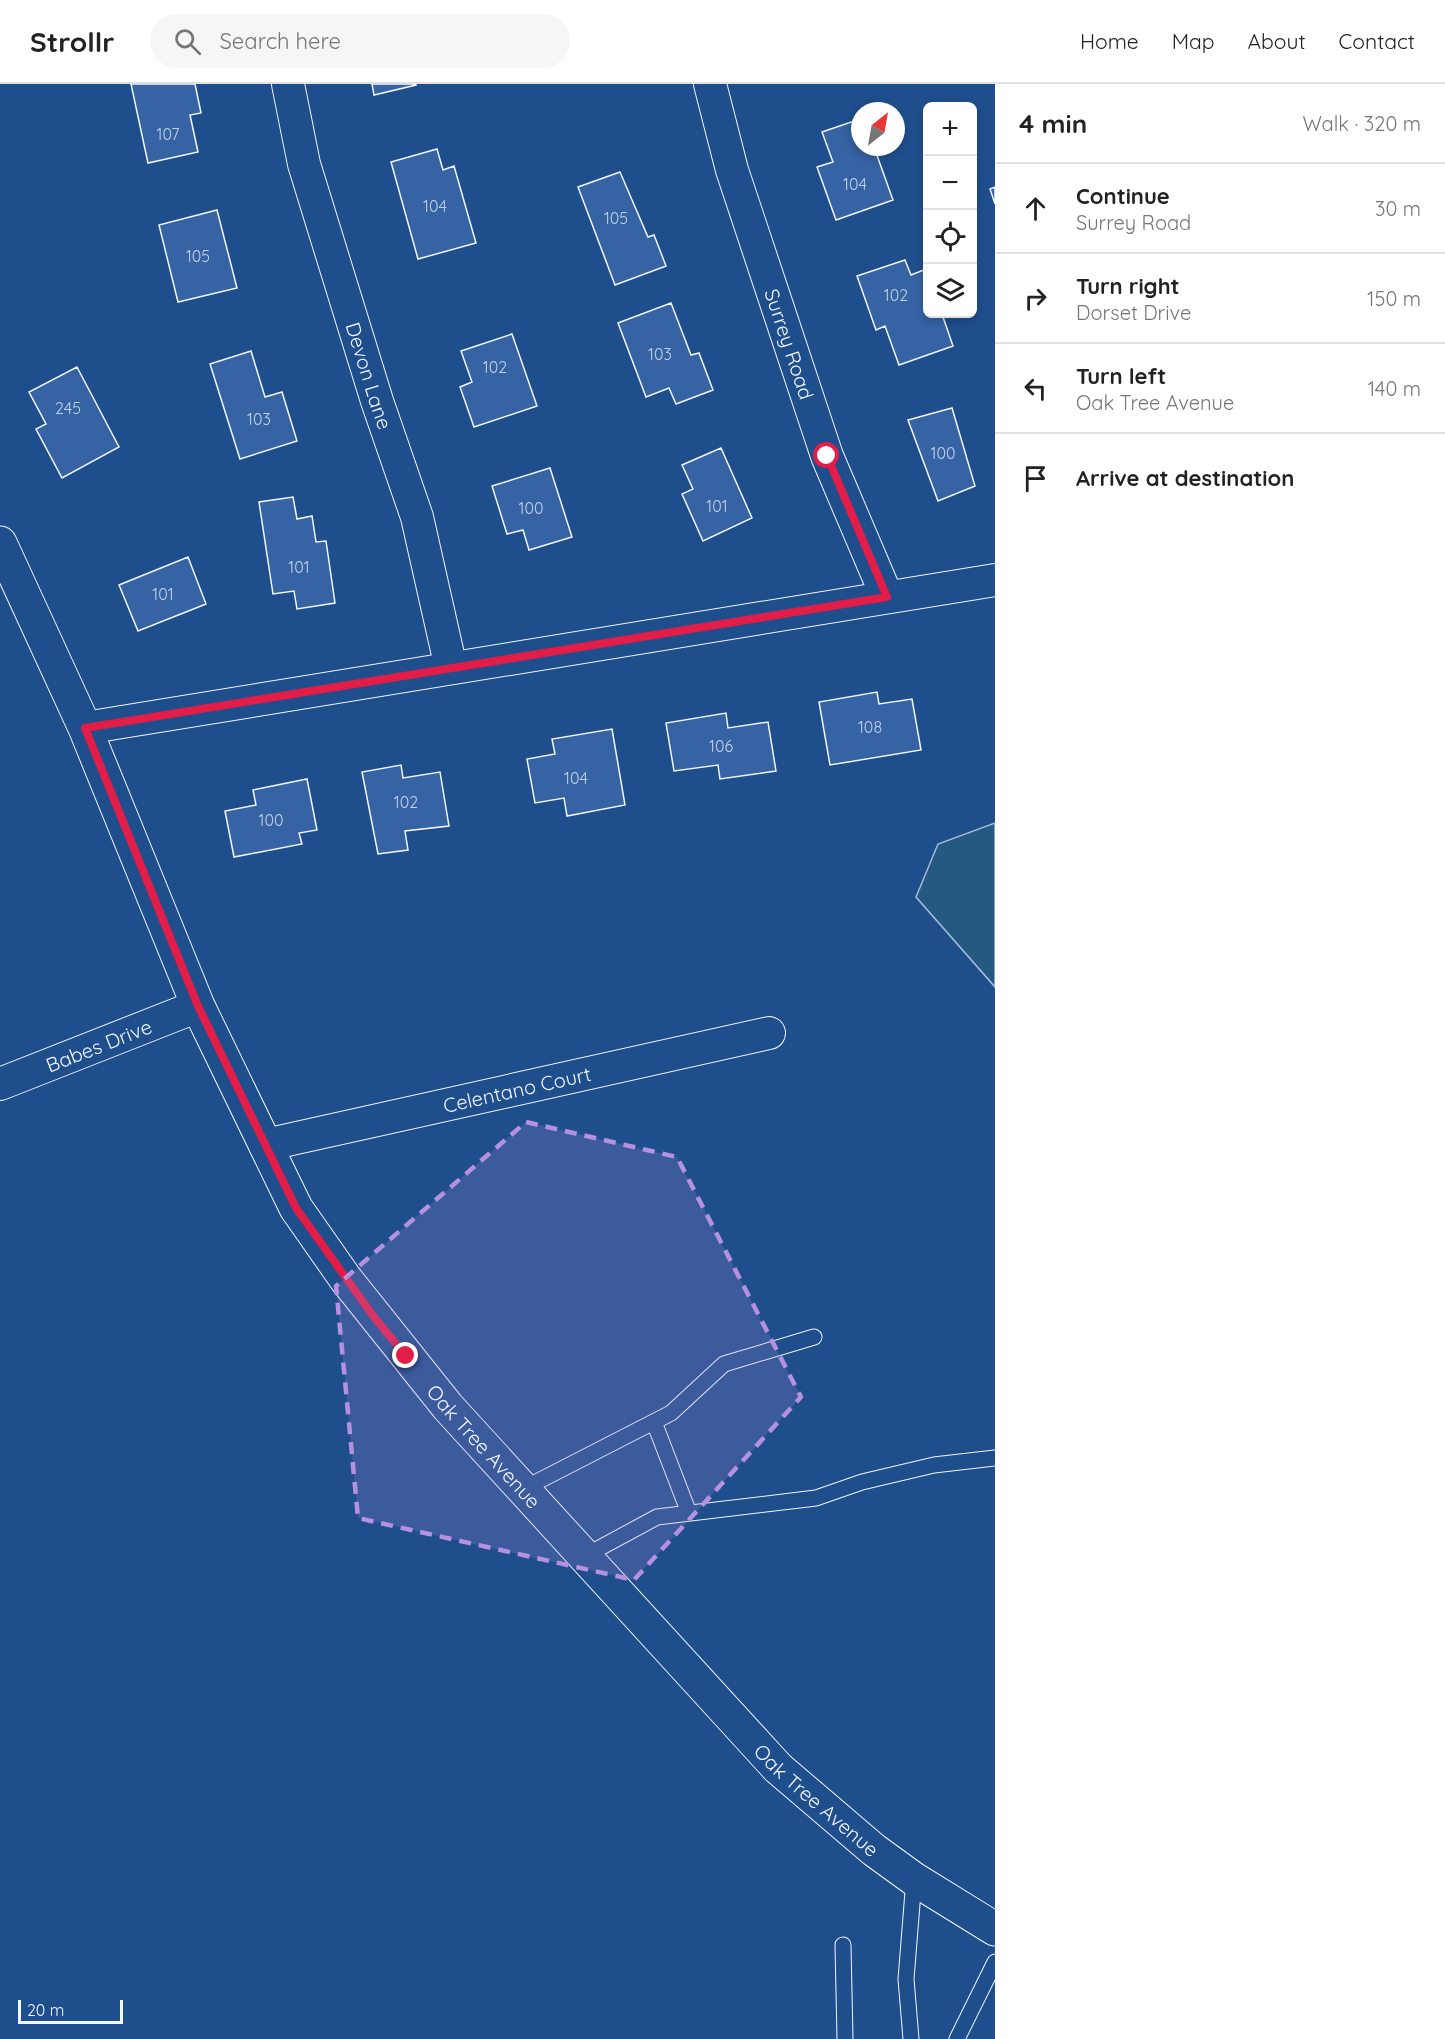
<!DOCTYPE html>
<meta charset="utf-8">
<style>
:root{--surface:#fff;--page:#f6f6f6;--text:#222;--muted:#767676;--line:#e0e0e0}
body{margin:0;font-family:Quicksand,sans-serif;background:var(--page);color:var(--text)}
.controls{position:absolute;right:18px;top:18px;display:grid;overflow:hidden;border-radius:9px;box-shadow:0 3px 9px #0003}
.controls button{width:54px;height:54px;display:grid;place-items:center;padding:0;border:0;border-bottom:2px solid var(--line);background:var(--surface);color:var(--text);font:30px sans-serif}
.compass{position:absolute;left:851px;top:18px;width:54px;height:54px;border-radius:50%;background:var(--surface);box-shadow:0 3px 9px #0003;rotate:31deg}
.scale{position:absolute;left:18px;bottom:15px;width:105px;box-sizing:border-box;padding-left:6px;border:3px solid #f2f6ff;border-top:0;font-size:16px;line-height:21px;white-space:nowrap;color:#f2f6ff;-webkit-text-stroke:4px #1f4e8c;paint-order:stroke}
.stop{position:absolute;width:18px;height:18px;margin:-14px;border:4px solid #e11d48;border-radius:50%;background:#fff}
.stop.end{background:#e11d48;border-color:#fff;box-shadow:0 2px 6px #0008}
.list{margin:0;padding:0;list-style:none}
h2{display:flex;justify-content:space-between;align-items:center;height:78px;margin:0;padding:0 24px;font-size:26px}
h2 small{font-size:20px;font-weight:400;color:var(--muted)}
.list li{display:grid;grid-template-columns:39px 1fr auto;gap:18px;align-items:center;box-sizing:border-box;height:90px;padding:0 24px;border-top:2px solid var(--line)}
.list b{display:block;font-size:22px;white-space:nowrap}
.list p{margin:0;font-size:20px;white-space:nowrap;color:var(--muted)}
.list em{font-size:20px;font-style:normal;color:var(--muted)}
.icon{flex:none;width:33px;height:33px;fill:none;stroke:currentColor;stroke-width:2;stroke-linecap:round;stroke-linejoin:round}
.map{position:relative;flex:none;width:995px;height:1955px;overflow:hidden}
header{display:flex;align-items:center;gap:36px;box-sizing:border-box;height:84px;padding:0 30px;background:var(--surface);border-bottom:2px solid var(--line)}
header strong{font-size:28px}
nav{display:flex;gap:33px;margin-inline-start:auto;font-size:21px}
.search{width:420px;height:54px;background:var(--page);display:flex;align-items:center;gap:15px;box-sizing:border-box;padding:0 21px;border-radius:33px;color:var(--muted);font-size:22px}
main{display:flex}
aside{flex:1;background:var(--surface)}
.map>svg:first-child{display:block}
.green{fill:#245a82;stroke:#a8bbd7;stroke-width:1.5}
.building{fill:#3563a3;stroke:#f2f6ff;stroke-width:1.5}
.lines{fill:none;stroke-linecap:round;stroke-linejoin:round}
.service-casing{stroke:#f2f6ff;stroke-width:17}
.minor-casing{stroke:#f2f6ff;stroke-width:34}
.tertiary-casing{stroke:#f2f6ff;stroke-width:35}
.service{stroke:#1f4e8c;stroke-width:15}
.minor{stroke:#1f4e8c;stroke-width:32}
.tertiary{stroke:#1f4e8c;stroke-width:33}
.route{stroke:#e11d48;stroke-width:8}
.marked{fill:#b691df;fill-opacity:0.2;stroke:#b691df;stroke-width:4.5;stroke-dasharray:12 8;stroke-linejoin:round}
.labels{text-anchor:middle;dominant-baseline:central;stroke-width:4.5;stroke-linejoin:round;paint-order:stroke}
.number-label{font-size:16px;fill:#c3d1e8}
.street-label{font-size:20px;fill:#f2f6ff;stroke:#1f4e8c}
</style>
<header>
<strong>Strollr</strong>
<div class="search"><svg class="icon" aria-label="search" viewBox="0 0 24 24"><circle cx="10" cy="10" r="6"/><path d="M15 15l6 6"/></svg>Search here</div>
<nav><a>Home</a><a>Map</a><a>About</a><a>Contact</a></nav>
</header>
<main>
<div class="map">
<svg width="995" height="1955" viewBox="0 0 995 1955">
<rect width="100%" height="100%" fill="#1f4e8c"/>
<!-- green -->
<path class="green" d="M995,739V903L916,813L938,760Z"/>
<!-- building -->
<path class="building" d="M131,0H195L201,29L190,31L198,68L148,79Z
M372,0H415L416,1L374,11Z
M860,35V63H874L893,116L836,136L817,83L833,78L822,48Z
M437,65L443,86L454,82L476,159L418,175L391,78Z
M620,88L648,153L654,151L666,182L615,201L578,103Z
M995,103V120L990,105Z
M217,126L237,204L178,218L159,141Z
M905,176L911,191L926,185L928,230H942L953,262L899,281L885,242L876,246L857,192Z
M671,219L691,271L699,269L713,306L676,320L669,304L646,313L618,239Z
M512,250L537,322L474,343L460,303L472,298L461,267Z
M251,267L265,313L282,308L297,357L240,375L210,280Z
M77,283L119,363L62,394L36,345L46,340L29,308Z
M952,324L975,402L938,417L908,336Z
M721,364L752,434L703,457L682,410L693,405L682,381Z
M550,384L572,453L529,466L523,446L507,450L492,402Z
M293,413L297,435L312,432L316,458L326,457L335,519L297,525L294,507L273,510L259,418Z
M188,473L206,520L138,547L119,501Z
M877,608L879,620L912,615L921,666L830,681L819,618Z
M726,629L728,644L768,638L776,687L720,695L718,681L674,687L666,639Z
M612,645L625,721L567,732L564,714L535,719L527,675L555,670L552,655Z
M401,681L403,694L440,688L449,742L405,747L408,766L378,770L362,688Z
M307,695L317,746L299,749L302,760L234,773L225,727L256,721L253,706Z"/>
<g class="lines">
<defs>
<path id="service" d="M654,1338L689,1429
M523,1405L671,1329L724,1280L814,1253
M583,1473L657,1433L816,1414L862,1398L934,1381L995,1374
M843,1861L845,1955
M911,1955L906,1895L914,1795
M957,1955L995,1878"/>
<g id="minor">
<path id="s1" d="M288,0L304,80L377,317L417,433L451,584"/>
<path id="s2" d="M710,0L732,86L827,372L887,513"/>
<path d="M85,644L995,496"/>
<path id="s3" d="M0,1000L198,922"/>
<path id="s4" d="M265,1061L769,949"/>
</g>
<g id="tertiary">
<path id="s5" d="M0,459L85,644L198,922L296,1124L345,1194L448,1323L778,1684L874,1766L914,1795L995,1845"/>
</g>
</defs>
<!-- service casing -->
<use href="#service" class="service-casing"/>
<!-- minor casing -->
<use href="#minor" class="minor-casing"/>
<!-- tertiary casing -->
<use href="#tertiary" class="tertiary-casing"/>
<!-- service -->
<use href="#service" class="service"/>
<!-- minor -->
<use href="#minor" class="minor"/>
<!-- tertiary -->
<use href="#tertiary" class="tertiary"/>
</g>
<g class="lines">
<!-- route -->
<path class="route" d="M406,1272L374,1233L296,1124L198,922L85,644L887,513L827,372"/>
</g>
<!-- marked area -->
<path class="marked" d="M526,1038L677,1073L801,1313L634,1496L358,1434L336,1202Z"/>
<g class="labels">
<!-- number labels -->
<g class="number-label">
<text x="168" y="50">107</text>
<text x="855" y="100">104</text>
<text x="435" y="122">104</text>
<text x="616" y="134">105</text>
<text x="198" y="172">105</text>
<text x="896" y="211">102</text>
<text x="660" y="270">103</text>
<text x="495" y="283">102</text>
<text x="68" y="324">245</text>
<text x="259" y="335">103</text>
<text x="943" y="369">100</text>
<text x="717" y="422">101</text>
<text x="531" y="424">100</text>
<text x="299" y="483">101</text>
<text x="163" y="510">101</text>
<text x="870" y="643">108</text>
<text x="721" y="662">106</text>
<text x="576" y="694">104</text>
<text x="406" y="718">102</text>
<text x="271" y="736">100</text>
</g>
<!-- street labels -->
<g class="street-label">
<text stroke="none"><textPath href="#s2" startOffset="272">Surrey Road</textPath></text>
<text stroke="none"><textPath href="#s1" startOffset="303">Devon Lane</textPath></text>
<text stroke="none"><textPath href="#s3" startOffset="106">Babes Drive</textPath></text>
<text stroke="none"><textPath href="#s4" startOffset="258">Celentano Court</textPath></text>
<text stroke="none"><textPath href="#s5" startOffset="1032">Oak Tree Avenue</textPath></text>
<text stroke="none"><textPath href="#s5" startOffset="1518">Oak Tree Avenue</textPath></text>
</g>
</g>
</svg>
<div class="controls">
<button>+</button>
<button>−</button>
<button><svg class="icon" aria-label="locate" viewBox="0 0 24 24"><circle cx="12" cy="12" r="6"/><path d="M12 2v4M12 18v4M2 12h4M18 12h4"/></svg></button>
<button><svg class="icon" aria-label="layers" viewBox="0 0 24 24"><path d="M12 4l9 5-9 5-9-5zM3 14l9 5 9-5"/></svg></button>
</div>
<svg class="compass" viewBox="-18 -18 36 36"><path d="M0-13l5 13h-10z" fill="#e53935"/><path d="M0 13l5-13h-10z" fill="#767676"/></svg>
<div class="scale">20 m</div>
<div class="stop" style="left:827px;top:372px"></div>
<div class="stop end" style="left:406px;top:1272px"></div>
</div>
<aside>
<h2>4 min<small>Walk · 320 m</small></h2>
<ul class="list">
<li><svg class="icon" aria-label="ahead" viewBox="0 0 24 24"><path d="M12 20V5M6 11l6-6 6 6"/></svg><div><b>Continue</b><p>Surrey Road</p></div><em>30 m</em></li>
<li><svg class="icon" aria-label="right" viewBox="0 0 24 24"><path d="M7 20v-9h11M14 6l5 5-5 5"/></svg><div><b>Turn right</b><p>Dorset Drive</p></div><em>150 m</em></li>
<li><svg class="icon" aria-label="left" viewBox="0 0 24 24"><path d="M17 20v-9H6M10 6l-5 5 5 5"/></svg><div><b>Turn left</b><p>Oak Tree Avenue</p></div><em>140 m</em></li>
<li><svg class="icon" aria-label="arrive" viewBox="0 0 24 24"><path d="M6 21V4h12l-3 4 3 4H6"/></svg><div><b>Arrive at destination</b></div></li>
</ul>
</aside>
</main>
